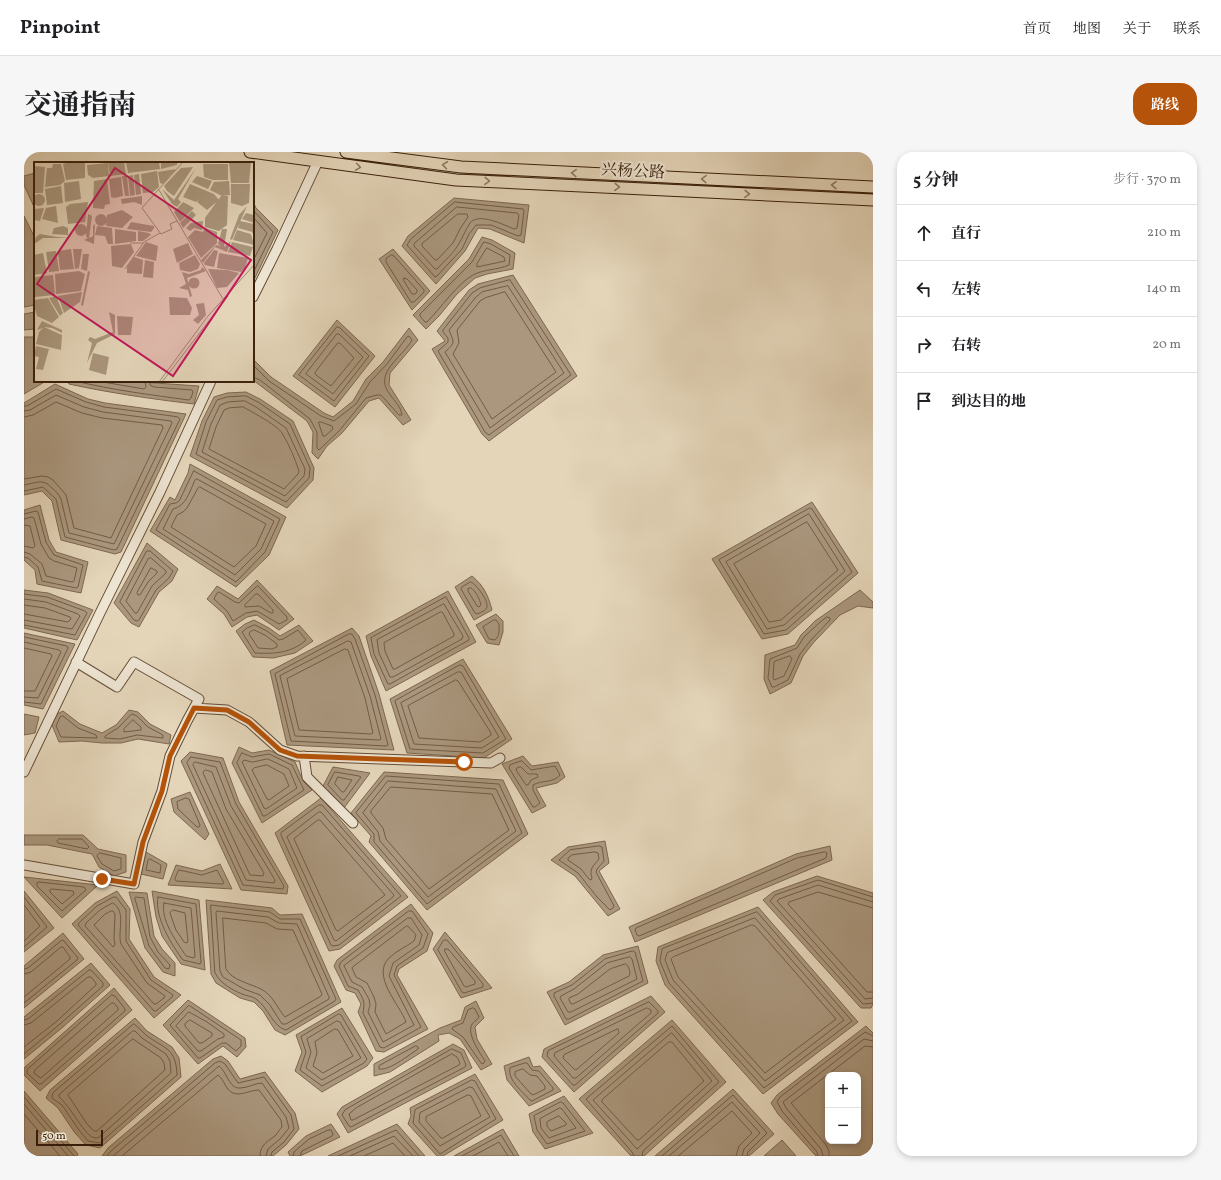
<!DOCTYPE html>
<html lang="zh">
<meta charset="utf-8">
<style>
:root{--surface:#fff;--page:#f6f6f6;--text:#202124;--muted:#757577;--line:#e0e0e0;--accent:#b45309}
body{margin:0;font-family:Vollkorn,"Noto Serif SC",serif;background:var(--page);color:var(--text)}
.controls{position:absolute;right:12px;bottom:12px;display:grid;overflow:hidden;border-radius:8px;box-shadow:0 2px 6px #0003}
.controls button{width:36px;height:36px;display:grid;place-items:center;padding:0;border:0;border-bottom:1px solid var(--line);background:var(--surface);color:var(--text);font:20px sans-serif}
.scale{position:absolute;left:12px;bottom:10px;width:67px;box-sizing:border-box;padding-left:4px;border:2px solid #3a200c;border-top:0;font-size:11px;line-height:14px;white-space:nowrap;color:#3a200c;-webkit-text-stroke:3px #ede4d2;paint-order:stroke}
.stop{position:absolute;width:12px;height:12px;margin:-9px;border:3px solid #b45309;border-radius:50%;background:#fff}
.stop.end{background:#b45309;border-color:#fff;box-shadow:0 1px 4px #0008}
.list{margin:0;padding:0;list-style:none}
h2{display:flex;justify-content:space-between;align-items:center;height:52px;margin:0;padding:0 16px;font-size:17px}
h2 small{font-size:13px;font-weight:400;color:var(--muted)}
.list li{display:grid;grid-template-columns:26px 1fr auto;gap:12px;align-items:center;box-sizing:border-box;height:56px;padding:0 16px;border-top:1px solid var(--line)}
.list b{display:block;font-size:15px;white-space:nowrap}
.list em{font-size:13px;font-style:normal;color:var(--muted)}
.icon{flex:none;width:22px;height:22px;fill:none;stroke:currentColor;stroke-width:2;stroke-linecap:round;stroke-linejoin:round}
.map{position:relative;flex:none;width:849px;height:1004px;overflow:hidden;border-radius:16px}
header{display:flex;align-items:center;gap:24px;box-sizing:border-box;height:56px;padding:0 20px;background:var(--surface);border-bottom:1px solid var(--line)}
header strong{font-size:19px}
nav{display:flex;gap:22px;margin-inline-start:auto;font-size:14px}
.intro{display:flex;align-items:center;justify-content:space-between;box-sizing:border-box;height:96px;padding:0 24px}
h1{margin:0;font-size:28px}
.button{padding:10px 18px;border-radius:16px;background:var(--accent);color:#fff;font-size:14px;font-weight:700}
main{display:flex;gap:24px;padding:0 24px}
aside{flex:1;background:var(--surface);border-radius:16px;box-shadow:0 2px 6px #0003}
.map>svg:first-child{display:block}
.water{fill:#aa977e;stroke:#7d6750;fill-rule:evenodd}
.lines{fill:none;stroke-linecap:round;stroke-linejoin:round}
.shore{stroke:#725c45;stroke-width:1}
.minor-casing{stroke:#644d37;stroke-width:11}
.major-casing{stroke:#3a200c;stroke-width:13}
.minor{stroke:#ede4d2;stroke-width:9}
.major{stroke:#e4d5b9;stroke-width:11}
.oneway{stroke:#8f7a62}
.route{stroke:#b45309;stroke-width:5}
.labels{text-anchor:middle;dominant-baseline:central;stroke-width:4;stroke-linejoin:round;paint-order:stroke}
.street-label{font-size:16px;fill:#3a200c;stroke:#ede4d2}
.inset-road{fill:none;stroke:#a08d74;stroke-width:1}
.view{fill:#c2185b;fill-opacity:0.15;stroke:#c2185b;stroke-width:2}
.inset-edge{fill:none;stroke:#3a200c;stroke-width:2}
</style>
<header>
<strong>Pinpoint</strong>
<nav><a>首页</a><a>地图</a><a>关于</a><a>联系</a></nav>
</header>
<div class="intro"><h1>交通指南</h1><a class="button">路线</a></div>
<main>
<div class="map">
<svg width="849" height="1004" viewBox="0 0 849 1004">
<rect width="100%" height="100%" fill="#e4d5b9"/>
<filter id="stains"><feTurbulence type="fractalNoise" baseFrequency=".005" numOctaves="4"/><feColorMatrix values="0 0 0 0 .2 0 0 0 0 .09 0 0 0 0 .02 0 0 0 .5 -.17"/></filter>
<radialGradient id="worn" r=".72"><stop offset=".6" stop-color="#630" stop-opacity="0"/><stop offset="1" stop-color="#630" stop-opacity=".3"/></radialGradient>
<!-- water -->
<path class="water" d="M11,21V57L0,33V24Z
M430,46L505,53L500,91L466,77L454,76L441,99L412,132L378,94L384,84Z
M229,50L232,56L254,78L229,130Z
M0,64L11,86V153L0,155Z
M458,85L468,88L491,101L489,117L463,122L451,126L433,142L415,164L402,177L389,163L445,107Z
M369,97L406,139L388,158L355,107Z
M489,123L553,224L465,289L458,282L408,197L421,189L413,179L445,138L454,132Z
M11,160V177L0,178V162Z
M313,168L351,204L311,255L269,224Z
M385,176L394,188L366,221L365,233L387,268L379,273L355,246L345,249L318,281L303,294L294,307L288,301L289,280L283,269L229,228V207L247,225L300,261L309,265L329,249L342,227L359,210Z
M0,185H11V229H22L0,242Z
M43,229H102L175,234L170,252C128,247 86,241 45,232Z
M31,232L64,247L81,251L162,262L97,400L91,402L37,388L28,349L18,339L0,343V251Z
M222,240L236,247L269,269L290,316L289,328L263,356L166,304L178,269L190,245L203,241Z
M166,312L262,365L245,403L212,435L126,379L146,345L151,348L164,321Z
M788,350L834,421L764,482L738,487L688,407Z
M16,353L25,388L32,400L64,410L57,441L13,432L11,418L0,408V358Z
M123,391L154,417L148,429L135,440L115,475L107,471L90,451Z
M448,424C460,434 464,443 468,458L450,468L431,435Z
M233,428L270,467L255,478L233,463L223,465L208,475L200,462L183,447L193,434L214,447Z
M0,438L24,441L69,458L53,488L0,476Z
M836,438L849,450V456L834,454L816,463L790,490L779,504L767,531L746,542L740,527L741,503L771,493L777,483L791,469Z
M424,439L452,490L362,539L347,504L342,484Z
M472,462L479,469V480L475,493L463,491L452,473Z
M230,468L245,476L256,484L275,473L289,489L271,501L249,506L229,505L212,479L221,472Z
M328,476L335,484L355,542L370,598L263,593L246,519Z
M0,481L51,492L19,557L0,553Z
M439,507L488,587L460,606L383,601L366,547Z
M105,558L114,560L126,572L147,583L145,592L114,587L97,591H78L58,589L35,590L28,573L33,562L39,559L56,572L78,581L92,573Z
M0,562L15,565L11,581L0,583Z
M215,595L228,601L245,598L271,610L279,629L288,638L238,671L208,611Z
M166,600L199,606L215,650L264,734L263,742L217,738L157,609Z
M499,604L508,614L534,610L541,625L533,631L512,636L522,654L508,661L478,612Z
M309,615L346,621L320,656L299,634Z
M360,620L479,628L504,682L403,758L345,690L347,684L327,661Z
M166,640L185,682L181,688L150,660L147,647Z
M297,646L384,745L316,797L305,799L251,681Z
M0,683H59L74,697L102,703V720L90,724L75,715L68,702L23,693H0Z
M581,689L585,711L575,719L596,757L584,764L551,724L527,708L544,695Z
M806,694L808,708L611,790L605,775L772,702Z
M122,700L143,712L139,727L117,722Z
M196,712L208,737L144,733L152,713L178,719Z
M793,724L849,741V852L847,856H837L739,748L749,740Z
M0,725L74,733L38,766Z
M0,739L30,776L0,800Z
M93,739L106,757L105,787L130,825L157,843L130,866L48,772L71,751Z
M128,739L175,748L181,818L157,812L138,784L132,765Z
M105,740L123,741L130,784L138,797L151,811V824L139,820L121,796Z
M182,748L248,756L256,763L278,762L317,850L261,883L251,878L239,859L230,850L216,846L192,831L187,822Z
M387,752L409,781L403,799L375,817L373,823L404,877L360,900L352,899L334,860L337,852L331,841L322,838L310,814L313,808Z
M734,755L834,870L739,942L641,833L632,809L634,795Z
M421,780L468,836L437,846L409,797Z
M39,781L60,807L0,856V814Z
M614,794L624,831L541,873L523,840L545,830L579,803Z
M67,811L86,833L39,875L0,907V865Z
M90,836L108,858L16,939L0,923V916Z
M627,844L641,860L550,940L518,905L520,897Z
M164,848L221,886L222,895L213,905L199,894L174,912L139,873Z
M452,849L460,866L451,875L453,887L468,912L457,918L436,887L425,881L414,883L415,889L366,920L350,924V912L416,876L437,868L441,855Z
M318,856L349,906L343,914L298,940L271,919L278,900L272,883Z
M111,866L123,879L148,895L155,906L157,925L76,996L62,993L51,981L34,956L22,946L26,938Z
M648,868L702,930L620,1004H607L555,947Z
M842,874L849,881V1004H792L754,962L747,951L753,943ZM804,923H834V989H804Z
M429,892L440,898L448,916L324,981L313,962L318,955Z
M197,904L204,909L216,927L241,920L271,961L275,977L262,993L249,1004H78L84,996L189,907Z
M505,905L509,915L516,914L537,939L505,954L483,928L480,914Z
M451,922L479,968L419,1004H413L384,972L387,964L386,956Z
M709,937L750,982L725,1004H631Z
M0,939L54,1002L53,1004H0Z
M540,944L569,981L521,997L509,980L505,962Z
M307,972L316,985L276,1004H266L264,1000L282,984Z
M373,972L401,1004H304Z
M479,977L495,1004H430Z
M758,988L772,1004H740Z"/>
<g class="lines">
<!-- shore -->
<path class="shore" d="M431,50L499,57L500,59L497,83L494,84L467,73H452L445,82L438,97L413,124L411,125L383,93L387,87Z
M433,55L493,61L495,63L493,76L490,77C480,73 455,60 446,71C441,78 439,86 434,93C429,102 420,109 413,117H411L390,94V92Z
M229,58L249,80L229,121
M434,62H443L444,65L436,77L429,91L413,108H411L398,94V92Z
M229,65L243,81L229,109
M460,90L467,92L486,103L485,113C474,118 460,117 449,123C434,131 416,157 403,170H401L396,164V162L448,110Z
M463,96L480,105L481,109L453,115V112Z
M368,103L370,104L400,138V140L390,150H387L362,110V107Z
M380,126L383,127L393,138V140L391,142H388L380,129Z
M486,128L547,223L465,283L461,280L414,199L424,190V186L419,180V178L448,141L456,136Z
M484,134L540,221L466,276L421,200C432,190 430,191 425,178L452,145L458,140Z
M481,140L532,220L468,267L429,202L435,191L433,178L456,149L461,146Z
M313,175H315L345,204L310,249L275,223Z
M313,182H315L339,205L309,242L282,222Z
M314,191H316L330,206L307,234L292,223L291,221Z
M229,213L245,229L297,264L310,269L332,252L346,230L363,212L383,185L385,184L388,188C381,202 354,218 362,236C366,245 377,253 378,263H375L357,243H353L342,246L315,279L295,298L293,296V280L286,267L236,228L229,225
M51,229C89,238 127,243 165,248L167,246L169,240L168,238L130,235L126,233V229
M73,229L120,237L122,235L121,229
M222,244L234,250L266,272L286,316L285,326L262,350L172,302L182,270L193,248L203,245Z
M221,249L232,255L262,276L281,317L280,324L261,344L178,300L187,272L196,253L204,250Z
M0,254H3L32,237L62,250L80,255L148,264L154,265L156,267L93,397L90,398L41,385L32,347L19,335L0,339
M219,255C227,259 254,274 258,281C265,292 271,307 275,319L274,322L260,337L185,297L192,275L200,258L205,256Z
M0,259L6,258L32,243L60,255L79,260L147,269L148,271L90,392L45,381L37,347C35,342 31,339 28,336C19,326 12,331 0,333
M0,265L9,263L32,250L58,261L78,266L138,273L139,276L87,386L50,376L42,343L29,328L24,325L18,324L0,327
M295,270H297L308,274L309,277L301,284H299L295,272Z
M170,319L256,367L241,400L212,430L132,378L146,352L152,351L155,349Z
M173,327L250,369L237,397L211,423L139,377L149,357C162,354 166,339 171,328Z
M176,335L242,372L232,394L210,415L147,375L153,363L159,360L163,356L174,336Z
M786,356L788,357L828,420L762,478L740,482L695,408Z
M0,362L12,359L14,360L22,390L30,403L59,413L54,435L52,436L18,429L14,415L4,406L0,405
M785,362L821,419L760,473L743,477L702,410Z
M0,367L8,365L10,366L17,392L25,406L30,409L53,416L50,429L48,430L22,424L18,412L6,402L0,400
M783,370L814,418L757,468L745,470L710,412Z
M0,373L6,374L11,394L9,396L0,394
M123,399H126L149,419L145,426L132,438L115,468L113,469L110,468L96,450Z
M127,406L142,419V421L128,434L113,461H111L102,449L124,407Z
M127,416L133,419V421L124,430L116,443H114L113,441Z
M447,430C452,432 467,451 462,457C461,459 455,461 453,462L451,461L437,437L438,435Z
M234,434L263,465V468L255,472L233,459L222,461L209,469L203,459L190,447L193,441L195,440L211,450L215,451L232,435Z
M447,436C452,439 456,448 457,453L455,455L453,454L444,439V437Z
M0,442L23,445L61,459L63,461L51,483L0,473
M232,442H234L249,458V461H247L235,454L221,455V453Z
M422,445L445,486V488L366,532H364L350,502L347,486Z
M0,447L22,450L54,462L56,464L48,477L0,468
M420,452L439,484L438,487L369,525H366L355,501L353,488Z
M0,453L21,456L46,465L47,467L44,470L0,462
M417,460L419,461L430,482V484L371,517H369L361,499L360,491Z
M803,465L806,466V468L787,488L776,502L764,528L750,535H748L744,526L746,507L773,496L780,485L794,472Z
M470,468H472L475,472C475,477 476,484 471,488L465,487L459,475Z
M231,473L243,479L255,488L259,487L274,478L282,488C268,501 250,502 231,501L218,480L223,476Z
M230,478L241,483L253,492V495L248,497L234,496L225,482L226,480Z
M325,482H328L331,487L351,543L364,593L362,594L267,589L251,522Z
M0,485L43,494L44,496L17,552L0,550
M324,489L327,490L346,544L357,587L355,588L271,584L256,524Z
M0,490L35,498L37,500L14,546L0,545
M0,496L27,502L28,504L11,539H0
M321,497L324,498L341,546L349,581L347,582L275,578L263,527Z
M766,504L768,507L760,524L750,528L749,526L750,510Z
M436,513L439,514L482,587L459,601L386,597L371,549Z
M434,520H437L475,585L458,596L390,592L377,551Z
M432,528L434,529L467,581V583L456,590L395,586L384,554Z
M108,562L113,564L124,575L139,583V586L113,583L96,587L81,586V584L94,576Z
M39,564L54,576L72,583L73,586L37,585L32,574L36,565Z
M109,568L117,575V578L100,580V577Z
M218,601L228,605L245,602L268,613L280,638L241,664H239L213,611Z
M167,605L196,610L212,652L260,734L259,737L219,733L163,611Z
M244,607L265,617L273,636L242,657L240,656L218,610L220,608L228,610Z
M498,609L507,618L531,614L536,623C530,631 517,628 509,633V638L516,651L511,655H509L485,616L486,613Z
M171,610L192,615L207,654L251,728L250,731L222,728L169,613Z
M243,613L260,622L265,634L245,648L243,647L228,618L230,616Z
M497,615L504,622H513L514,625L507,628L504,633H502L492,618L493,616Z
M182,618L188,620L202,657L240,721L239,724L226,723L179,621L180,619Z
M311,620L335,624L337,625L320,648H318L304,633Z
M362,624L475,632L498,681L403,752L350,690V682L332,661Z
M314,625L328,628L320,640H318L311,632Z
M364,629L472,637L492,679L404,745L356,689L354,680L339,661Z
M367,635L468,642L485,678L405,737L362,687L359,676L347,661V659Z
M162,646L165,647L176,673L175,675H173L154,657L153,650Z
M295,653H298L377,744L315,793L309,794L307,793L257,683V681Z
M295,660H297L370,743L369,745L312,789L310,788L263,685Z
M294,668H296L361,743L314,779L312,778L270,687Z
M35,687H58L65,695L63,697L34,691L33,689Z
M575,694L578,695L580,709L573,717L572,720L590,754L589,756L586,758L573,745L554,721L535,708L546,698Z
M571,700L574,701L575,707C569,714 565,717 568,726L567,728L565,727L557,717L544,708V706L548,703Z
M801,700L803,701L802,706L615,784L613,783L611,778L612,776L773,706Z
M76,701L97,706V717L90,719L78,712L73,704Z
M126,707L137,713L136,721L122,718L124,708Z
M155,718L178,723L193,718L200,731L198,732L152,729L151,727Z
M15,730L60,735L62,738L38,759L13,734V731Z
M28,737L49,739L50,742L38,752L26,740V738Z
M0,745L23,775L0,795
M90,745H92L102,758V789L127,828L149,843L148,845L132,859H130L54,773L55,771L73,754Z
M112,745L120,746L126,785L134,800L146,813L145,817L141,816L125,794L111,747Z
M134,745L172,752L177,810L176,812L159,808C148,793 130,765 134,745Z
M849,745L794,728L751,743L746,749L839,852L849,851
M849,750L794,733L755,747L753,749L841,847L849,846
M89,751C103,760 93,779 97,792L123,831L141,844L140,846L132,852H130L61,774L62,771L76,758Z
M140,751L167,756L171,804L170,806L162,804C153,790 136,768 140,751Z
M0,753L16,774L0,789
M187,753L246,760L256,767H276L312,847L311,849L262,878C249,875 244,855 232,847C228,844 222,844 218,842C208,838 196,831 191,821Z
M849,756L794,740L765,750L764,752L843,840H849
M149,758L161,761L164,789L163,791L160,790L152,778L146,761Z
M87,759H89L91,762L90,787L91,793L89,795L70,773L80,763Z
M193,759L244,765L255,771L273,772L305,845V847L262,872H258L246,853L236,843L220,837L199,825L196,819L192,761Z
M385,759H388L404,782L399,796L373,814L370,823L397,875L360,896L356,895L339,861C341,850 340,848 334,838L324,834L315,814L317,810Z
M733,760L828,869L740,936L645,831L636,809L638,797Z
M199,766L242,771L253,777L269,778L298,842L297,844L261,865C253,856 249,843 237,837C227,832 207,828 202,817Z
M384,766H387L398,783L395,793L369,811L365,824L390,873L359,890L344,860L346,853L345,847L338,835L328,830L320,814Z
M731,766L820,868L741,929L649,828L641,808L643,801Z
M728,773L731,774L812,867L741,921L654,825L647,807L649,805Z
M383,774L385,775L392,783L390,789C382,795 372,799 365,806C347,824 376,853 382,870L362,882L351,860L352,852L350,845L343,831L332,825L328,816Z
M420,788H423L459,832V835L440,841L438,840L414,798Z
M421,797H424L451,829V832L442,835L440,834L421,800Z
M609,799L611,800L619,829L545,867H542L530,844V841L548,833L581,807Z
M606,805L608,807L613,827L547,860H544L536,846L537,844L550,837L583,811Z
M602,812C605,814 607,821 605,824L549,852H547L545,848V846L554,842L586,817Z
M0,817L4,816L38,788L40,789L54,806L53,808L0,851
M0,822L7,820L37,795H39L46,805V807L0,845
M88,843L91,844L101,857V859L17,932H15L3,921V918Z
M625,850L634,859V861L551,933H549L523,904L524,899Z
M88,851H90L94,856V858L17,926L15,925L10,921L11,918Z
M166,854L217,888V894L212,899L202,891H198L176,906H174L146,873L164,854Z
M449,856L451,857L455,865C453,868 448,871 447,874C444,884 456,901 461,909L459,912L457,911L439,885L428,877L429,875L439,871L444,858Z
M623,856L627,858V861L552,926H549L530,904L531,901Z
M165,860L183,870L200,882V885L194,887L177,899H174L152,874Z
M315,862L317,863L343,907L340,911L298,934L276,918L282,900L277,885Z
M0,868L4,867L65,818H67L79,831V834L36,872L0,902
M166,868L188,881V884L178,891H175L161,874V872Z
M313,869L316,870L337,906L298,928L282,916L287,900L283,887Z
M110,872C114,875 118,879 122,883C140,897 152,895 153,923L76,991L64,989L55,978L38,953L28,946V944L29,941Z
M0,873L7,871L64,825H67L72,831V833L33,869L0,895
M311,877L314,878L329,904L299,921L289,914L293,901L291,890Z
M594,877L595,881L552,918L550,917L539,906L540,903Z
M109,879H111L118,886L142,902L146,909L147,921L74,986C72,986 70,986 68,985C59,980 46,954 35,945V943Z
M648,881L688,929L613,997L569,948L646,882Z
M109,887L137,906L140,911L141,918L73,979H70L63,972L44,943Z
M645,890H648L680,929L615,988H613L578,950V948Z
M392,894L394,895V897C385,903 365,919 355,917V914Z
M428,897L437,901L442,913L441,915L327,975L325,974L318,963L321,958Z
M428,902L433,905L436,911L435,913L329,968H327L325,962L332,956Z
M501,911H503L508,918L515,919L529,936V938L508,949L506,948C499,940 483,928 486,916Z
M499,917L506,923L513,924L521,934V937L509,943L507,942L491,924V920Z
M448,928L451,929L472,967L416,1002L389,971L391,958Z
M446,935L449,936L466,965L416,994L395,970L396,961Z
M444,943L447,944L457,964L419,986H417L402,969V965Z
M0,945L50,1004
M537,950L539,951L561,979L523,992L513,978L510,964Z
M0,952L44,1004
M536,956L538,957L552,976L525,986L517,976L516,967Z
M0,962L36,1004
M535,964L542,971V973L527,979L523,974V970Z
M83,1004L87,999L191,911L196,909L201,912L214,931L240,925L267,963L270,977L260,990L248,1000L247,1004
M89,1004L195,914C203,920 205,937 216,936C224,936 231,931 238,931L262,965L265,976L256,987L244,997L242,1004
M98,1004L194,923C198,926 200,931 203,936C212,948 224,938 235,938L257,968L258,975C256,977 254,980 252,983C244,990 236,992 236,1004
M269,1004L270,1000L285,987L304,978H307L309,982L308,984L278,999L276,1004
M314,1004L372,978L395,1004
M326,1004L370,984L389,1004
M340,1004L369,991L381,1004
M438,1004L477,983L490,1004
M449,1004L475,990L484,1004
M610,1004L608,1000L562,947L648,874L695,930L619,999L618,1004
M638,1004L709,943L743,981L724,1000L723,1004
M645,1004L708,950L736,981L720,997L718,1004
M654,1004L708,959L728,981L715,994L712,1004
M794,1004L793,1000L758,959L753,950L756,945L841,880L849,884
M799,1004L797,997L762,956L759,950L840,887L849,889
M805,1004V999L802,993L767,951L841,894L849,895"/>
<defs>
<path id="minor" d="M229,145L253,97L294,9
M170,556L203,558L225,570L256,598L273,604L467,611L476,606
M280,604L283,625L329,671
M0,620L76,461L136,340L187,229
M0,713L110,732L119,690L138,639L146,604L163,569L175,547L110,510L93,535L52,510"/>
<path id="major" d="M226,0L432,28L849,48
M322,0L437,15L849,35"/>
</defs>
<!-- minor casing -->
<use href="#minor" class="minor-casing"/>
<!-- major casing -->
<use href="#major" class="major-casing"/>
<!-- minor -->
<use href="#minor" class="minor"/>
<!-- major -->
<use href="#major" class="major"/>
</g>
<!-- one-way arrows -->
<defs><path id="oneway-chevron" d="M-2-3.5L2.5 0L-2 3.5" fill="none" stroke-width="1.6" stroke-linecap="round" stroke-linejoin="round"/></defs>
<g class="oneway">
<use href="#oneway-chevron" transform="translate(421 13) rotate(-172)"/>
<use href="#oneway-chevron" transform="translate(334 15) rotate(8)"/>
<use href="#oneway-chevron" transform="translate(550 21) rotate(-177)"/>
<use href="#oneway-chevron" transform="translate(680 27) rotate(-177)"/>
<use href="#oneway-chevron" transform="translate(463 29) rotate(3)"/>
<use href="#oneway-chevron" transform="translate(810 33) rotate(-177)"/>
<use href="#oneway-chevron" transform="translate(593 35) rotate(3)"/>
<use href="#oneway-chevron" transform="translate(723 42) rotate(3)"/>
</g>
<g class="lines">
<!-- route -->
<path class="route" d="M78,727L110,732L119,690L138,639L146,604L170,556L203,558L225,570L256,598L273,604L440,610"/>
</g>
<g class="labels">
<!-- street labels -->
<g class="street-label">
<text transform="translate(609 20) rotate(3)">兴杨公路</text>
</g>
</g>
<!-- overview -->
<g transform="translate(10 10)">
<rect width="220" height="220" fill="#e4d5b9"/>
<path d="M36,0H51V16L32,18L29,2ZM74,0H90L92,12L76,14ZM92,0H125L126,7L94,11ZM127,0H143V3L127,7ZM195,0H217L215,21H197ZM74,1L75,14L59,16L54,13L53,3ZM19,2H27L31,19L26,23L11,25L13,6H18ZM169,2H194V18H179L170,15ZM0,4L11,5L9,31H0ZM159,5L140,34L133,29L130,24L147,6ZM162,6L144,37L147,40L143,45L138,42L128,27L140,38ZM142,7L129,22L126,21L124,10ZM123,9L125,25L119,30L109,31L107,12ZM105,12L107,32L102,33L100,13ZM99,13L101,33L96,34L94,14ZM88,14H93L95,34H91ZM163,14L178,19L174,27L158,20ZM87,15L89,34L80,36L77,35L75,17ZM73,17L76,42L71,43L70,47L59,46L60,19ZM45,19L47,37L31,40L30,21ZM195,19L196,33L188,34L176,28L180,20ZM156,22L180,32L185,38L173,48L163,40L165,37L162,40L149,35ZM197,22H216L215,41L208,44L197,41ZM27,24L29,41L13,43L11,27ZM-1 38a6 6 0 1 1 12 0a6 6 0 1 1-12 0ZM108,34V43L100,40L88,42L87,37ZM187,34H194L193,63L185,69L171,65V56ZM54,40L51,60L34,62L32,45L36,42ZM149,40L160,46L146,60L140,50ZM22,44L24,61L8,57L12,46ZM213,44L198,78L196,77L205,53ZM10,46L6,59L0,58V47ZM88,48L99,55L88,66L72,64L73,53ZM158,49L162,53L149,66L146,61ZM212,51L220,53V61L208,57ZM54,52L58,54L55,76L59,74V64L61,62L60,82L50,78L54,76L52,75ZM61 58a6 6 0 1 1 12 0a6 6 0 1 1-12 0ZM169,59L168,68L160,66L156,69L152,66L157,61ZM206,59L220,62V74L218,70L204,66ZM97,60L120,64V66L117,70L93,67ZM41 68a6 6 0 1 1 12 0a6 6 0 1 1-12 0ZM29,64L34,66V73L18,72L20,66ZM63,64L78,66L79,82H74L71,74L61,73ZM171,66L183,70V81L167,96L154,75L161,68L169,70ZM81,67L102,70V79L81,82ZM188,67H193L190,85L197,79L193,90L181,85L169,101L167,98L182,83L187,84L184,82ZM203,68L217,72L220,83L199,78ZM104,69L115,71L117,73L109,79H104ZM6,72L23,75L36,76H9L0,82L2,75ZM112,80L124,84L122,99L102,94ZM198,80L219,85L216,94L194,90ZM154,81L159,92L143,101L139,87ZM97,82L100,90L88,106L78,104L77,84ZM37,87L40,107L26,108L24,89ZM39,87H48L45,106L41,107ZM180,88L184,89L180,105L171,103L170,101ZM22,89L25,109L15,110L12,90ZM9,91L13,111L0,113V93ZM185,91L214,96L211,106L207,110L183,106ZM49,92H55L53,109L47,107ZM161,93L166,102L164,107L156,110L146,108L145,101ZM100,95L109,98L108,112L93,111V105ZM111,98L120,100L119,116L109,115ZM168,105L172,109L153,116L158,134L156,135L154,128L145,126L152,122L148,110L155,112L167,108ZM174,107L193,108L205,111L193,125L183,126ZM45,109L51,112L47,129L22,132L21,112ZM54,109L56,110L49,144L47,143ZM19,113L21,133L0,135V115ZM154.5 121a5.5 5.5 0 1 1 11 0a5.5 5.5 0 1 1-11 0ZM48,130L46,140L30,151L24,134ZM22,134L29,151L26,154L15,136ZM135,135L153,136L158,146L156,153H136ZM14,136L25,155L18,161L3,154L0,143V138ZM170,141L172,153L164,162L159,158L165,153L162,142ZM75,150L81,153V172L63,181L53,201L58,181L54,178L56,175L61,177L79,170ZM83,154L99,155L97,173H84ZM8,159L28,168V171L18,166L10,165L28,173L27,188L2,182L5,170L9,166L3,168ZM2,184L15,187L9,208L2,207L5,195L0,194ZM59,191L75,195L72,213L55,208Z" fill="#aa977e"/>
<path class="inset-road" d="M125,28L189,137M143,59L136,62L138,67L127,72L108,46L149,0M96,81H109M91,107L110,80L126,71M125,220L174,154L220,103M128,220L194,134"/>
<path class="view" d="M81,6L217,98L139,214L3,122Z"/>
<rect width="220" height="220" class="inset-edge"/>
</g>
<rect width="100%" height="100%" filter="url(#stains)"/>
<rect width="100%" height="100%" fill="url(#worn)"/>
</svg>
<div class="controls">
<button>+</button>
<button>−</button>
</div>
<div class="scale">50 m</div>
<div class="stop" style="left:440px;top:610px"></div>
<div class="stop end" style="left:78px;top:727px"></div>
</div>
<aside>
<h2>5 分钟<small>步行 · 370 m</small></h2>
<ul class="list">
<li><svg class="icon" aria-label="ahead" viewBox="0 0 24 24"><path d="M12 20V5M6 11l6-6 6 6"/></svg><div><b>直行</b></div><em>210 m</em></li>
<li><svg class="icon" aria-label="left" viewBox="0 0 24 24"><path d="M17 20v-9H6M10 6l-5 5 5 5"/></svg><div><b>左转</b></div><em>140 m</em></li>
<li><svg class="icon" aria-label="right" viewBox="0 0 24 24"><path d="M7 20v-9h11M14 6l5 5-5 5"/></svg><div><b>右转</b></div><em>20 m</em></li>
<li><svg class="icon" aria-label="arrive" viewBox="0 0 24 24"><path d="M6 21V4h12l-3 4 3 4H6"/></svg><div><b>到达目的地</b></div></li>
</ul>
</aside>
</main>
